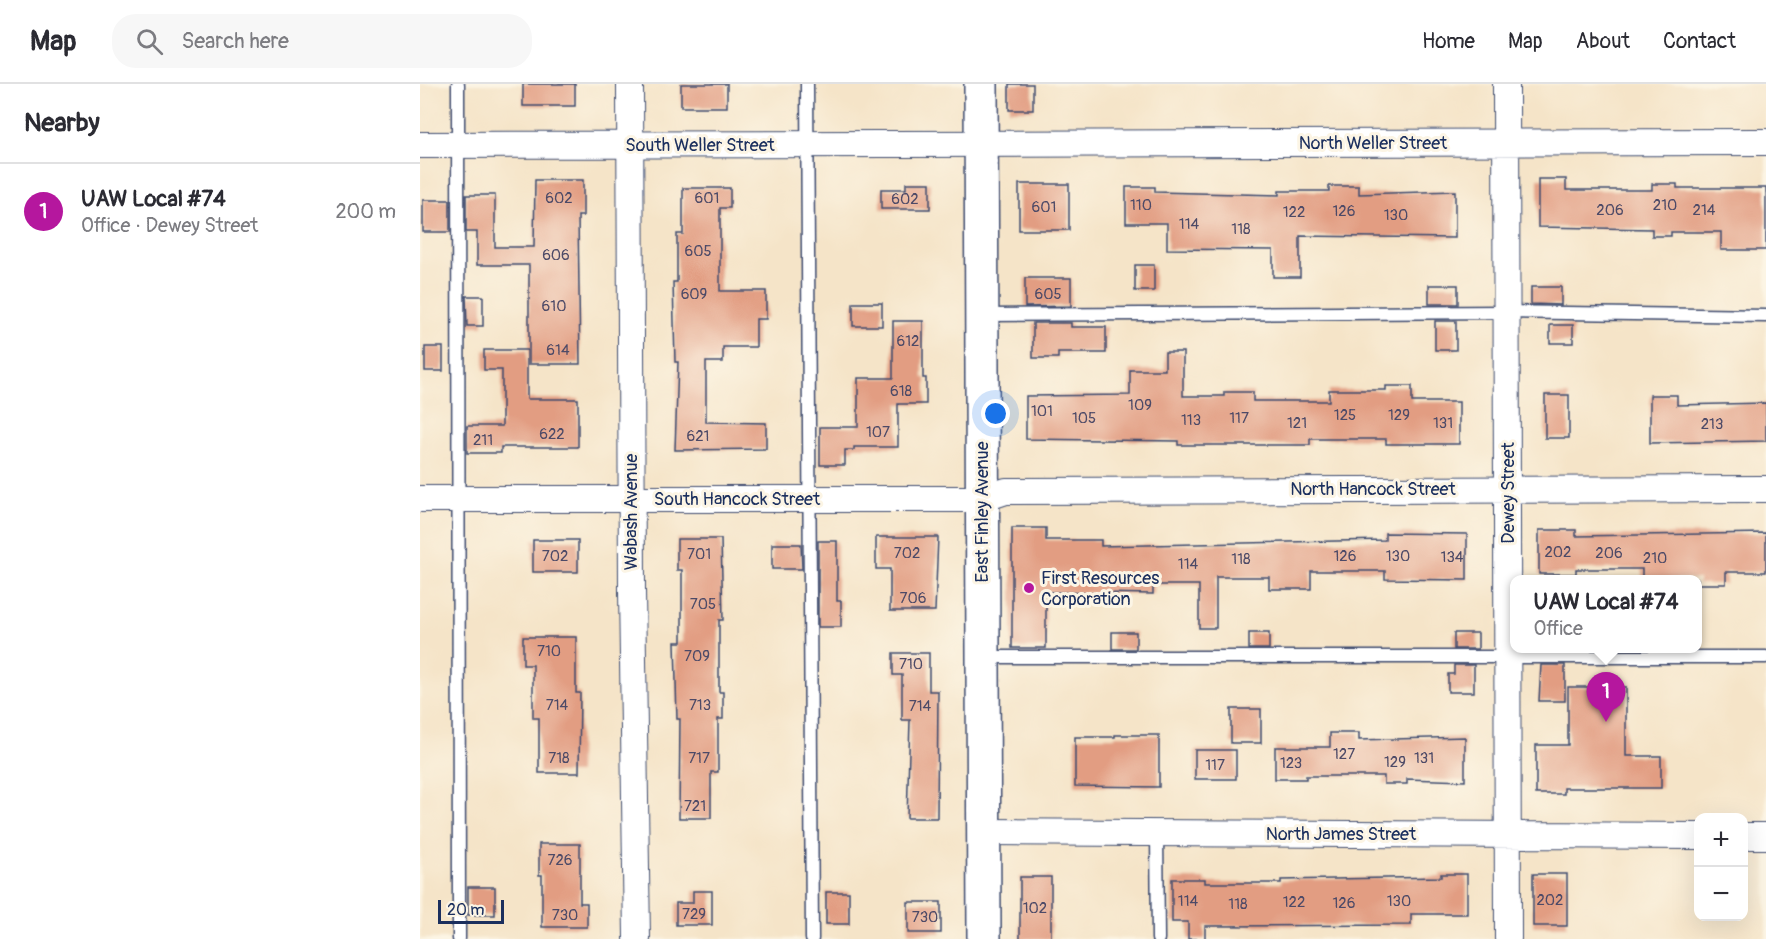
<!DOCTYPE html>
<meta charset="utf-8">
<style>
:root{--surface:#fff;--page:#f7f7f7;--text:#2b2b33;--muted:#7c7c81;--line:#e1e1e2;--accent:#b5179e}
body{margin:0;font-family:Pangolin,sans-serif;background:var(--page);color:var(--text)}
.controls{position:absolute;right:18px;bottom:18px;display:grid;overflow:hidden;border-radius:12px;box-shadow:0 6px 24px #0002}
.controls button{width:54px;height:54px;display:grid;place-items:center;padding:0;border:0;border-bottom:2px solid var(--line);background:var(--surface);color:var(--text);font:30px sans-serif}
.scale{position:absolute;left:18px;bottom:15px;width:66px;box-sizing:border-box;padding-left:6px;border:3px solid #1b2f5e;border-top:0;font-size:16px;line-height:21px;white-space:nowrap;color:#1b2f5e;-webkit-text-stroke:4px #fcf5e5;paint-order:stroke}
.you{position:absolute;left:576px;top:330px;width:21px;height:21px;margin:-15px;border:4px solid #fff;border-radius:50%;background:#1a73e8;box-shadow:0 0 0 9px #1a73e833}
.badge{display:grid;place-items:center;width:39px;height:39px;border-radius:50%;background:var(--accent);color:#fff;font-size:20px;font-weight:700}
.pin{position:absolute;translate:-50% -50px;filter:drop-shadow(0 2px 3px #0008)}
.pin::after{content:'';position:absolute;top:32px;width:21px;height:18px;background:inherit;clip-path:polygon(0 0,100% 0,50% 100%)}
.popup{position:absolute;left:1090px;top:491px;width:192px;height:78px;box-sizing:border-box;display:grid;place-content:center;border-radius:12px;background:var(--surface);filter:drop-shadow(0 2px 4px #0005);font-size:20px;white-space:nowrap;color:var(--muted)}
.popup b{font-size:22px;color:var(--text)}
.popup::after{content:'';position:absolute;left:50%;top:100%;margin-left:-12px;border:12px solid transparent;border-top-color:var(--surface)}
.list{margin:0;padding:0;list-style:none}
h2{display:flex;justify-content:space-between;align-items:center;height:78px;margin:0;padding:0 24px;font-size:26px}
h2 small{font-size:20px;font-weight:400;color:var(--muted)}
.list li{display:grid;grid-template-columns:39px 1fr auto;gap:18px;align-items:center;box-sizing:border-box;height:96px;padding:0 24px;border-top:2px solid var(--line)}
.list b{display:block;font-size:22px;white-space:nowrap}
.list p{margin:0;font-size:20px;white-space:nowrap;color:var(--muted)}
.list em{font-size:20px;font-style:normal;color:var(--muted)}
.icon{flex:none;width:33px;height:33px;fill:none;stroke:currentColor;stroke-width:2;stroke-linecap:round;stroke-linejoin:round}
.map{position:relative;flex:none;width:1346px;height:855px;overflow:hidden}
header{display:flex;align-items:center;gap:36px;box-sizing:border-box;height:84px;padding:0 30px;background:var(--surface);border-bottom:2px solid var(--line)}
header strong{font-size:28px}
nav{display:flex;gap:33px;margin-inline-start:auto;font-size:21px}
.search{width:420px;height:54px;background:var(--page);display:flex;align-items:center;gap:15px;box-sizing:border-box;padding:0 21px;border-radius:24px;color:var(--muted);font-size:22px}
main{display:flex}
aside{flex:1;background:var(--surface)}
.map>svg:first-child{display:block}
.building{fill:#e29d82}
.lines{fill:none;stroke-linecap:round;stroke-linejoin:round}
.lane-casing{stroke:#3c4a6e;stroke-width:15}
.street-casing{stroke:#3c4a6e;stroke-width:28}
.secondary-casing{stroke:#3c4a6e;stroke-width:36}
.lane{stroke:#fff;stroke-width:12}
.street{stroke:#fff;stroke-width:26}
.secondary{stroke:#fff;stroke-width:33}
.poi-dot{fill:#b5179e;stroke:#fcf5e5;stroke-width:2}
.labels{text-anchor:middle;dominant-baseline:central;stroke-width:6;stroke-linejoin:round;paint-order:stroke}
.number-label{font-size:15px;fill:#4d4a67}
.street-label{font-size:18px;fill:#1b2f5e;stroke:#fcf5e5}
.poi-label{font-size:18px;fill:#1b2f5e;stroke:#fcf5e5;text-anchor:start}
</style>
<header>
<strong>Map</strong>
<div class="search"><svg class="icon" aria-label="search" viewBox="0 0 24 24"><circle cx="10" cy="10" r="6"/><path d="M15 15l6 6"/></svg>Search here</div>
<nav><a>Home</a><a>Map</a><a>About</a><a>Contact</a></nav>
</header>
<main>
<aside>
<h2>Nearby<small></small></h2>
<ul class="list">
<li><span class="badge">1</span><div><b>UAW Local #74</b><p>Office · Dewey Street</p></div><em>200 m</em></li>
</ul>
</aside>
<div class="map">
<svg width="1346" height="855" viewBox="0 0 1346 855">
<rect width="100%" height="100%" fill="#fcf5e5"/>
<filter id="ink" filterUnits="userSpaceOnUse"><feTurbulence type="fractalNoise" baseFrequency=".0167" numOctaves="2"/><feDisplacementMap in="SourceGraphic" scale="12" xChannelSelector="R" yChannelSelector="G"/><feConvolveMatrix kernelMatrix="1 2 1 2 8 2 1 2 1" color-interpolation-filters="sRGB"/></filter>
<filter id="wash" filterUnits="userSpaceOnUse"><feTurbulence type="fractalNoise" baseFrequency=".008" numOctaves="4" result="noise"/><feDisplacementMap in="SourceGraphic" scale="24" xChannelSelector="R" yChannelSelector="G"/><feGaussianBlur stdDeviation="1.35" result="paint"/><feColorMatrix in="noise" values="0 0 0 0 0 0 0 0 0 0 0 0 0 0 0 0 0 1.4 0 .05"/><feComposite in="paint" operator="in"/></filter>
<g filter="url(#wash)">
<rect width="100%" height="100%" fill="#f5e4c8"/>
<g id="blocks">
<!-- building -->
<path class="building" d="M103,0H155V22H103Z
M261,0H307V23H261Z
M589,0H613V26H589Z
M1118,95H1146V106H1232V100H1257V104H1346V166H1301V148H1251V152H1232V145L1118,143Z
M115,96H163V132H158L160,280H109V181H57V148H46V111H75V163H114Z
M486,99H510V125H461V105H486Z
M599,100H649V146H599Z
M909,102H939V110L1035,107V154L880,152V193H853V166L747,165V139H706V103H735V108L859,111V107H909Z
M263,104H310V124H300V207H346V235H336V263H303V278H286V338L346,339V365L255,366L258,278H255L253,198H257V150H263Z
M3,116H30V148H3Z
M715,181H734V207H715Z
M605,194H651V222L605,223Z
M1009,201H1038V220H1009Z
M1111,203H1141V221L1111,220Z
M46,212H63V242H47Z
M433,219H462V242H433Z
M473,237H503V294H506V320H478V363H434V366H425V381H400V343H438V294H473Z
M1015,237H1036V266H1015Z
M613,239H651V243H686V269H638V274H613Z
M1130,241H1153V259H1130Z
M5,263H23V287H5Z
M64,266H107V315H158V363H81V369H47V342H82V286H64Z
M745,268H763V312H804V308H833V317H909V306H966V302H992V318H1039V360H966V355H890V361H758V357L606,355V312L710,311V286H745Z
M1125,311H1149V354H1125Z
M1230,311H1257V321L1346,319V357L1230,359Z
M592,444H626V456H681V462L965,456V449L1047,450V496L965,495V487H891V505H849V493H796V544H779V501H733V510L626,508V564H592Z
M1119,446H1156V452L1346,449V488H1306V500H1278V495H1222V485H1156V490H1119Z
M456,453H518L515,527H470V485H456Z
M257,455H301L303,536H299V608H303V635H298V688H291V734H259L260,635H257L255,558H262V486H257Z
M113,456H158V488H113Z
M398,457H417V517H421V543H398Z
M352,460H381L382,485H352Z
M692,548H716V565H692Z
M829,549H849V565H829Z
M1034,549H1058V565H1034Z
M103,553H156V609H160L159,689H119V634H113V581H103Z
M473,569H509V607H518L517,734H487L490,636H482V591H473Z
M1034,581H1054V608H1028V590H1034Z
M1121,581H1145V617H1119Z
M1148,603H1206V672H1241V704H1144V710H1116V661H1148Z
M811,625H841V659H811Z
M910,649H939V656L1045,653V697L987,695V700H964V692H886V695H855V663H910Z
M695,651H739V703L655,702V653H695Z
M775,666H816V695H775Z
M119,760H160V819H167V843H122V791H119Z
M1021,790H1047V830H991V841L785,842V855H768V838H752V795H785V799H861V796L1021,793Z
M1113,790H1147V842H1113Z
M600,793H631V855H600Z
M48,803H75V831H48Z
M273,807H292V841H256V819H273Z
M406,808H429V840H406Z
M488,818H521V849H488Z"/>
</g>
</g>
<g filter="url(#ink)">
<use href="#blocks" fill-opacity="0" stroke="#3c4a6e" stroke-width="1.5"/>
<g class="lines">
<defs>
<path id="lane" d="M38,0L39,855
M387,0L392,855
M564,231L1087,228L1346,232
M564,573H1346
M737,749L738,855"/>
<path id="street" d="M210,0L212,506L217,855
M1086,0L1088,855
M0,61L1346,58
M0,415H562L586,407L1346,405
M563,748L1278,752
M1324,752H1346"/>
<path id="secondary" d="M561,0L564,855"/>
</defs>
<!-- lane casing -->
<use href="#lane" class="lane-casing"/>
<!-- street casing -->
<use href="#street" class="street-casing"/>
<!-- secondary casing -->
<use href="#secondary" class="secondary-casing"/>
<!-- lane -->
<use href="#lane" class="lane"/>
<!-- street -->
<use href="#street" class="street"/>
<!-- secondary -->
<use href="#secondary" class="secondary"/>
</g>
</g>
<!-- markers -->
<circle class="poi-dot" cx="609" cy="504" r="6"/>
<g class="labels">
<!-- number labels -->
<g class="number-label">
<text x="139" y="114">602</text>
<text x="287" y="114">601</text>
<text x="485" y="115">602</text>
<text x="721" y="121">110</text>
<text x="1245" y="121">210</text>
<text x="624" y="123">601</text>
<text x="1190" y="126">206</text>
<text x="1284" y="126">214</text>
<text x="924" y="127">126</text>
<text x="874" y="128">122</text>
<text x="976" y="131">130</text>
<text x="769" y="140">114</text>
<text x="821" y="145">118</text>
<text x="278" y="167">605</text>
<text x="136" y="171">606</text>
<text x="274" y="210">609</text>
<text x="628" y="210">605</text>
<text x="134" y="222">610</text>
<text x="488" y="257">612</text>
<text x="138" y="266">614</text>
<text x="481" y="307">618</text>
<text x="720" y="321">109</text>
<text x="622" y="327">101</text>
<text x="925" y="331">125</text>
<text x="979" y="331">129</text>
<text x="664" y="334">105</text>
<text x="819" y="334">117</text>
<text x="771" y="336">113</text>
<text x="877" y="339">121</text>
<text x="1023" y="339">131</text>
<text x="1292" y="340">213</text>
<text x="458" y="348">107</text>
<text x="132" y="350">622</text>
<text x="278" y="352">621</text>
<text x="63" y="356">211</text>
<text x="1138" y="468">202</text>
<text x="487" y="469">702</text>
<text x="1189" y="469">206</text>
<text x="279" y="470">701</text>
<text x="135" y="472">702</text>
<text x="925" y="472">126</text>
<text x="978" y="472">130</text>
<text x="1032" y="473">134</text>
<text x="1235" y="474">210</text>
<text x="821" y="475">118</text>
<text x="768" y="480">114</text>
<text x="493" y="514">706</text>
<text x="283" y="520">705</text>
<text x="129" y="567">710</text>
<text x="277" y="572">709</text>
<text x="491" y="580">710</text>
<text x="137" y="621">714</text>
<text x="280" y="621">713</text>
<text x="500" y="622">714</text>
<text x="924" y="670">127</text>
<text x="139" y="674">718</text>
<text x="279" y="674">717</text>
<text x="1004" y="674">131</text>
<text x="975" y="678">129</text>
<text x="871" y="679">123</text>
<text x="795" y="681">117</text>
<text x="275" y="722">721</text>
<text x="140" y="776">726</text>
<text x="1130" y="816">202</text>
<text x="768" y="817">114</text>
<text x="979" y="817">130</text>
<text x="874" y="818">122</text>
<text x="924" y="819">126</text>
<text x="818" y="820">118</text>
<text x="615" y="824">102</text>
<text x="274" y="830">729</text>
<text x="145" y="831">730</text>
<text x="505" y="833">730</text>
</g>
<!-- street labels -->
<g class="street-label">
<text x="953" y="59">North Weller Street</text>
<text x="280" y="61">South Weller Street</text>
<text x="953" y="405">North Hancock Street</text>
<text transform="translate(1088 409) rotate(-90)">Dewey Street</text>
<text x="317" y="415">South Hancock Street</text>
<text transform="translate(211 428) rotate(-90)">Wabash Avenue</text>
<text transform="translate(562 428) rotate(-90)">East Finley Avenue</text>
<text x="921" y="750">North James Street</text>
</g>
<!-- poi labels -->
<g class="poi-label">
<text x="621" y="494">First Resources<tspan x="621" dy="21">Corporation</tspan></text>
</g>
</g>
</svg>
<div class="controls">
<button>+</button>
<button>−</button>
</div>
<div class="scale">20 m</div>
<div class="you"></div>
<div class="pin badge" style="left:1186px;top:638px">1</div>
<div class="popup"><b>UAW Local #74</b>Office</div>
</div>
</main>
